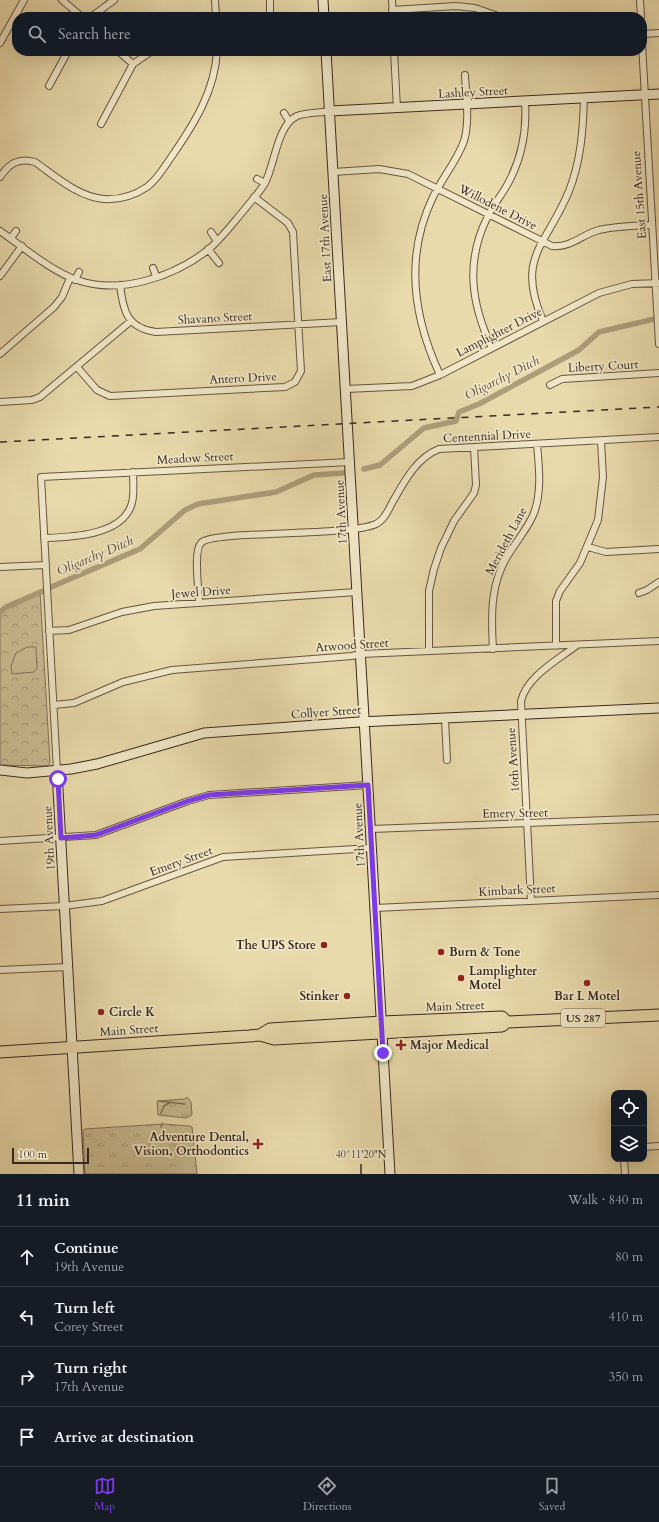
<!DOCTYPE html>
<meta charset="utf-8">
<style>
:root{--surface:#171b24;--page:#242831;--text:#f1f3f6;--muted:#9ea1a6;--line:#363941;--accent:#7c3aed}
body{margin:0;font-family:Cardo,serif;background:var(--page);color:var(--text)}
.controls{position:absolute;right:12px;bottom:12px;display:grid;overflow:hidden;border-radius:8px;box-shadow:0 4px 16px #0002}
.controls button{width:36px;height:36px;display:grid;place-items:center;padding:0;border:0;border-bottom:1px solid var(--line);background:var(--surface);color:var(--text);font:20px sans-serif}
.scale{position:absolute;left:12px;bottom:10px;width:77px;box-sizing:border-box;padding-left:4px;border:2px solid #3a281f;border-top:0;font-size:11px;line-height:14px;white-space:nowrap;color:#3a281f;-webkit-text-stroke:3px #f1e7c8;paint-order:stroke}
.stop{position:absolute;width:12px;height:12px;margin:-9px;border:3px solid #7c3aed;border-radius:50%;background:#fff}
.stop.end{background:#7c3aed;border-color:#fff;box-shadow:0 1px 4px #0008}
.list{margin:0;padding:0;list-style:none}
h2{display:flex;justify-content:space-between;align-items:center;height:52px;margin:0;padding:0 16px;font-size:17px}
h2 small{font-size:13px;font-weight:400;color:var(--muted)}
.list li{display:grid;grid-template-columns:26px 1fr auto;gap:12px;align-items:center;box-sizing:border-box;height:60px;padding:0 16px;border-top:1px solid var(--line)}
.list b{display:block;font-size:15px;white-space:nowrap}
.list p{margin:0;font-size:13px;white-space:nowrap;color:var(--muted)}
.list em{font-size:13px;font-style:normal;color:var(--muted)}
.icon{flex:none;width:22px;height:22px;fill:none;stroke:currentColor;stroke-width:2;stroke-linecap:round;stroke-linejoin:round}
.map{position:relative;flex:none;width:659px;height:1174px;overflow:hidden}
.search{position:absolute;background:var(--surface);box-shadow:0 4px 16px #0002;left:12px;right:12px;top:12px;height:44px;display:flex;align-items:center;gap:10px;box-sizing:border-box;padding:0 14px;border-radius:16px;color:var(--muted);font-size:15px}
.sheet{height:292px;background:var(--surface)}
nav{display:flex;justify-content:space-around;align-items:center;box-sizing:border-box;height:56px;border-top:1px solid var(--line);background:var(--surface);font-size:11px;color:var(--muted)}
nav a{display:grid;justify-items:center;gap:2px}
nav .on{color:var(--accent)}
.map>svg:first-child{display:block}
.grass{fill:url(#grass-tufts);stroke:#827259}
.forest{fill:url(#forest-crowns);stroke:#827259}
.pitch{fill:#cbbc93;stroke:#827259}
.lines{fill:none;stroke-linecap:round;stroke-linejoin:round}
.stream{stroke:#806e56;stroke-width:1.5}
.canal{stroke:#ae9d7b;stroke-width:5.5}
.street-casing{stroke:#665442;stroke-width:8}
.secondary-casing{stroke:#3a281f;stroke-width:11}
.highway-casing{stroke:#3a281f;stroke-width:13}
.street{stroke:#f1e7c8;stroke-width:6}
.secondary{stroke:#f1e7c8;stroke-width:9}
.highway{stroke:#e9daab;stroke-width:11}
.rail{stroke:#3a281f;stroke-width:1.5;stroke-dasharray:7 7;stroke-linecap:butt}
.route{stroke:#7c3aed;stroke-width:5}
.ticks{fill:none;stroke:#3a281f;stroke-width:1.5}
.poi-dot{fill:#8f2418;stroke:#f1e7c8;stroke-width:1.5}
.labels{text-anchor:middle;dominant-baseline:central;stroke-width:3.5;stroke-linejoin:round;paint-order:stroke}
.shield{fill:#f1e7c8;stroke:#716152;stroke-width:1}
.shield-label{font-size:11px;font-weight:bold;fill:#3a281f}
.street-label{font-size:12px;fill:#3a281f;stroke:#f1e7c8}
.poi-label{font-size:12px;font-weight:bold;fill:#3a281f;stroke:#f1e7c8;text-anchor:start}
.water-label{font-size:13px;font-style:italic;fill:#5d4b3b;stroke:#f1e7c8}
.ticks-label{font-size:10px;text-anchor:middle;fill:#3a281f;stroke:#f1e7c8;stroke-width:3.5;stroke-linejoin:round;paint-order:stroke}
</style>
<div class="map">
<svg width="659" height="1174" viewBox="0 0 659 1174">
<defs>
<pattern id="grass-tufts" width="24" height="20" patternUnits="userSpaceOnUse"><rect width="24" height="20" fill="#cbbc93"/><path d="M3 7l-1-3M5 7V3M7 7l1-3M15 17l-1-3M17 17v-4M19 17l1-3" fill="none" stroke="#a69977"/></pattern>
<pattern id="forest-crowns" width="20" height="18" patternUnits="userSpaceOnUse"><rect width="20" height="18" fill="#cbbc93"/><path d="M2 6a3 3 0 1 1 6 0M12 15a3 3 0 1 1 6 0" fill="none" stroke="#a69977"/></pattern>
</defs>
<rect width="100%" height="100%" fill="#e9daab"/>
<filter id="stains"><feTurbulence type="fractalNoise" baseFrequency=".005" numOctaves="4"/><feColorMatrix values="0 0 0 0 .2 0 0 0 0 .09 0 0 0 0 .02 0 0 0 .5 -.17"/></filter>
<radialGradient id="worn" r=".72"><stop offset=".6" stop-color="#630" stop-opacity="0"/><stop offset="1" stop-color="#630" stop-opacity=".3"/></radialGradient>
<!-- grass -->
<path class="grass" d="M187,1097L191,1102L192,1115L186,1118L158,1115L157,1101L185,1099Z
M163,1124L189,1126L192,1127L197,1174H85L83,1132L84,1129Z"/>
<!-- forest -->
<path class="forest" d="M40,592L50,763L47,766L0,765V612L6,607Z"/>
<!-- pitch -->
<path class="pitch" d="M27,647H36L37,669L34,672L12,674L11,666L16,653Z"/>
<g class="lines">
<!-- stream -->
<path class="stream" d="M159,1101L185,1104
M161,1113L164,1106L171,1102
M161,1127L162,1124"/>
<!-- canal -->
<path class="canal" d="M364,469L380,465L424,428L456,421L459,412L479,404L579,350L599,332L659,318
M51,587L140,549L185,510L198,504L276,492L314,475L344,473
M0,612L6,607L43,591"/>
<defs>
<path id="street" d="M62,0L82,17
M215,0L216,17
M270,0V17
M392,0L393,17
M640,0L641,17
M392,10L456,6L475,8L501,17
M91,17L114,0
M642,34L659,33
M0,43L24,0
M642,44L659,344
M118,51L133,64
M394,51L397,108
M49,86L68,51
M284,113L289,121
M101,124L133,64L152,51
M333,172L379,169L408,174L552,246C571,248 581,235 599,230C616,226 634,226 652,225
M0,177C9,164 18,157 35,162C55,176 78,197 104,199C119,200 135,195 147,187C158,179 164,167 172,156C194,124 215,91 217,51
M257,179L265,183
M0,231C23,247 51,271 77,280C120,295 173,277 208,250C222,238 233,223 245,209C251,201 260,192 265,183C275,164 277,125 297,116C307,112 320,113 330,111
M211,232L217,241
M11,238L16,231
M208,249L219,263
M153,268L156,276
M0,276L22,246
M75,280L79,272
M120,285C123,311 127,328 156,332L342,322
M543,321C515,257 547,245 569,191C581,161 583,130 584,98
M492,348C471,304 465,261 488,216C493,206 500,197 506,187C521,161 527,132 525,102
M0,354L54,307L62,297L70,278
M77,367L97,390L110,396L285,387L295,382L301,371L293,232L288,223L254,197
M440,375C413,317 404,257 433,197C442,178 457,161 464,141C470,121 466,96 465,75
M550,385L562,379L659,373
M346,389L412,386L440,375L599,293L632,284L659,283
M0,402L32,400L40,397L131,321
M44,538C70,537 120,536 131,506C135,496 133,484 133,472
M588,547L606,552L659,549
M0,567L46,565
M639,593L647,590L659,582
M199,603C199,590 193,551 201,543C211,530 348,537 376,524C384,520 388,511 392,503C404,482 416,458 439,449L659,437
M49,631L69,630L122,612L154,606L357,592
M556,646V601L560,591L580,563L598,520L603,477L601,441
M493,649C491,614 490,582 510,552C518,539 528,528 534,513C542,491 539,467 537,444
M429,651V591L434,569L441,548L454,521L474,493L476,485L474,447
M54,705L74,703L123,682L172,670L352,656L361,654L659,641
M445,719L447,760
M57,771L41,477L350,462
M371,829L659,818
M0,841L96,835L188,801L209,795L368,785
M531,901L521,701C527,676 558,660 577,645
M375,908L659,895
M0,909L64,906L102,901L223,857L372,848
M0,970L68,967
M644,1147L659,1146
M624,1159L625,1174"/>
<path id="secondary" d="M323,0L324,17
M326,51L390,1174
M330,111L659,94
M0,770L27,773L71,769L97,764L204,733L359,722L659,708
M57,771L79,1174"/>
<path id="highway" d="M260,1035L274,1039L502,1026L507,1022
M0,1052L249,1036L260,1035L270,1029L382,1022L502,1017L507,1022L659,1015"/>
</defs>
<!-- street casing -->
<use href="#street" class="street-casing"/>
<!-- secondary casing -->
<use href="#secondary" class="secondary-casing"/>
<!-- highway casing -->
<use href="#highway" class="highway-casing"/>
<!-- street -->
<use href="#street" class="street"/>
<!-- secondary -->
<use href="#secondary" class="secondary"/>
<!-- highway -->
<use href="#highway" class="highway"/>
<!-- rail -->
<path class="rail" d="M0,442L659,407"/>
</g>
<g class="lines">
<!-- route -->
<path class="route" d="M58,779L61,838L96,835L188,801L209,795L368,785L383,1053"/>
</g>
<!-- ticks -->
<path class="ticks" d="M361,1164V1174"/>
<!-- markers -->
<g class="poi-dot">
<circle cx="324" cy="945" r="4"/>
<circle cx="441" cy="952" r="4"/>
<circle cx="461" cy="978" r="4"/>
<circle cx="587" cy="983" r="4"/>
<circle cx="347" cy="996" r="4"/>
<circle cx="101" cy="1012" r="4"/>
<path d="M399 1039h4v4h4v4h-4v4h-4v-4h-4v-4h4z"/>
<path d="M256 1138h4v4h4v4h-4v4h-4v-4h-4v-4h4z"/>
</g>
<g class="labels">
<!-- shield labels -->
<rect class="shield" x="561" y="1009" width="44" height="18" rx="3"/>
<g class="shield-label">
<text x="583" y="1018">US 287</text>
</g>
<!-- street labels -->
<g class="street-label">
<text transform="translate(473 92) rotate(-3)">Lashley Street</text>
<text transform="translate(639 195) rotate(-94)">East 15th Avenue</text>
<text transform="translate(498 207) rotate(27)">Willodene Drive</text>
<text transform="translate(325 238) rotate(-93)">East 17th Avenue</text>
<text transform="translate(215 318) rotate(-3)">Shavano Street</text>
<text transform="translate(499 332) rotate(-27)">Lamplighter Drive</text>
<text transform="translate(603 366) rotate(-3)">Liberty Court</text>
<text transform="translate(243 378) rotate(-3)">Antero Drive</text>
<text transform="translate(487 436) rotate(-3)">Centennial Drive</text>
<text transform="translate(195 458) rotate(-3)">Meadow Street</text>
<text transform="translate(341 512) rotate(-93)">17th Avenue</text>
<text transform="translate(506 541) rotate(-62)">Merideth Lane</text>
<text transform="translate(201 592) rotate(-4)">Jewel Drive</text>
<text transform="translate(352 645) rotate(-4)">Atwood Street</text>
<text transform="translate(326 712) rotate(-4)">Collyer Street</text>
<text transform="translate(513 760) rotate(-94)">16th Avenue</text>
<text transform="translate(515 813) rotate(-1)">Emery Street</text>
<text transform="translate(359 835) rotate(-93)">17th Avenue</text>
<text transform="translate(49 838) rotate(-93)">19th Avenue</text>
<text transform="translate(181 861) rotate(-20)">Emery Street</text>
<text transform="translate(517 890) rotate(-3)">Kimbark Street</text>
<text transform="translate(455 1006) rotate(-2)">Main Street</text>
<text transform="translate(129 1030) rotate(-4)">Main Street</text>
</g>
<!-- poi labels -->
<g class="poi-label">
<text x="316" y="945" text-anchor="end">The UPS Store</text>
<text x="449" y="952">Burn &amp; Tone</text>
<text x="469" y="971">Lamplighter<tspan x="469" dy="14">Motel</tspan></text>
<text x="339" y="996" text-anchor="end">Stinker</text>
<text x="587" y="996" text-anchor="middle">Bar L Motel</text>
<text x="109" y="1012">Circle K</text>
<text x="410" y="1045">Major Medical</text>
<text x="249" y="1137" text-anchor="end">Adventure Dental,<tspan x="249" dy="14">Vision, Orthodontics</tspan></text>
</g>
<!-- water labels -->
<g class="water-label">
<text transform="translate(502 378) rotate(-27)">Oligarchy Ditch</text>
<text transform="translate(95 556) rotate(-23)">Oligarchy Ditch</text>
</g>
</g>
<g class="ticks-label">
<text x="361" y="1158">40°11'20"N</text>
</g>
<rect width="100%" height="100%" filter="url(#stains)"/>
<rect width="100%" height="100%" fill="url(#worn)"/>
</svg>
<div class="controls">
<button><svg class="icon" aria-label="locate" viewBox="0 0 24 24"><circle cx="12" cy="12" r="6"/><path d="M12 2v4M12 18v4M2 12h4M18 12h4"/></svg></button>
<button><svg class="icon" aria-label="layers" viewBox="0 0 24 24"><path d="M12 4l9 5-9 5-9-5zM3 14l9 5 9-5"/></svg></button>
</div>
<div class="scale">100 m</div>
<div class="stop" style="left:58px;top:779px"></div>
<div class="stop end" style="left:383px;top:1053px"></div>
<div class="search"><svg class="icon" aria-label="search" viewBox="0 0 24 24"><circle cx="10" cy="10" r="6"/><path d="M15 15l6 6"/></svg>Search here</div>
</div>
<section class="sheet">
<h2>11 min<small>Walk · 840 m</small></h2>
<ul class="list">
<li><svg class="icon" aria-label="ahead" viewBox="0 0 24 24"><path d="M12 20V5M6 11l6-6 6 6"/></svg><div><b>Continue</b><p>19th Avenue</p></div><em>80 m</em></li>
<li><svg class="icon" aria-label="left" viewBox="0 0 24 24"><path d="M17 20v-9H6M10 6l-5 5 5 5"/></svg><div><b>Turn left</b><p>Corey Street</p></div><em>410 m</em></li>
<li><svg class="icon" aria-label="right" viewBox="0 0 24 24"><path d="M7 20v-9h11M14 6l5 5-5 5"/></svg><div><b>Turn right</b><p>17th Avenue</p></div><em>350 m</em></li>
<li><svg class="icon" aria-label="arrive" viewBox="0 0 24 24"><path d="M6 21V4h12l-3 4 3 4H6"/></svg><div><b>Arrive at destination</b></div></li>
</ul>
</section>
<nav>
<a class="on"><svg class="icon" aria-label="map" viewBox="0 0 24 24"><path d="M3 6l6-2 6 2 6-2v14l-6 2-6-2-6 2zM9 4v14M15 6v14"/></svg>Map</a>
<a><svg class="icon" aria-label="directions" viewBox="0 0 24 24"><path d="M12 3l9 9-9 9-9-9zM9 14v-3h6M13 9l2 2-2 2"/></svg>Directions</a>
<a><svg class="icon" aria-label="saved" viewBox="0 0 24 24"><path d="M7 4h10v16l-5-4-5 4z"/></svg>Saved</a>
</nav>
